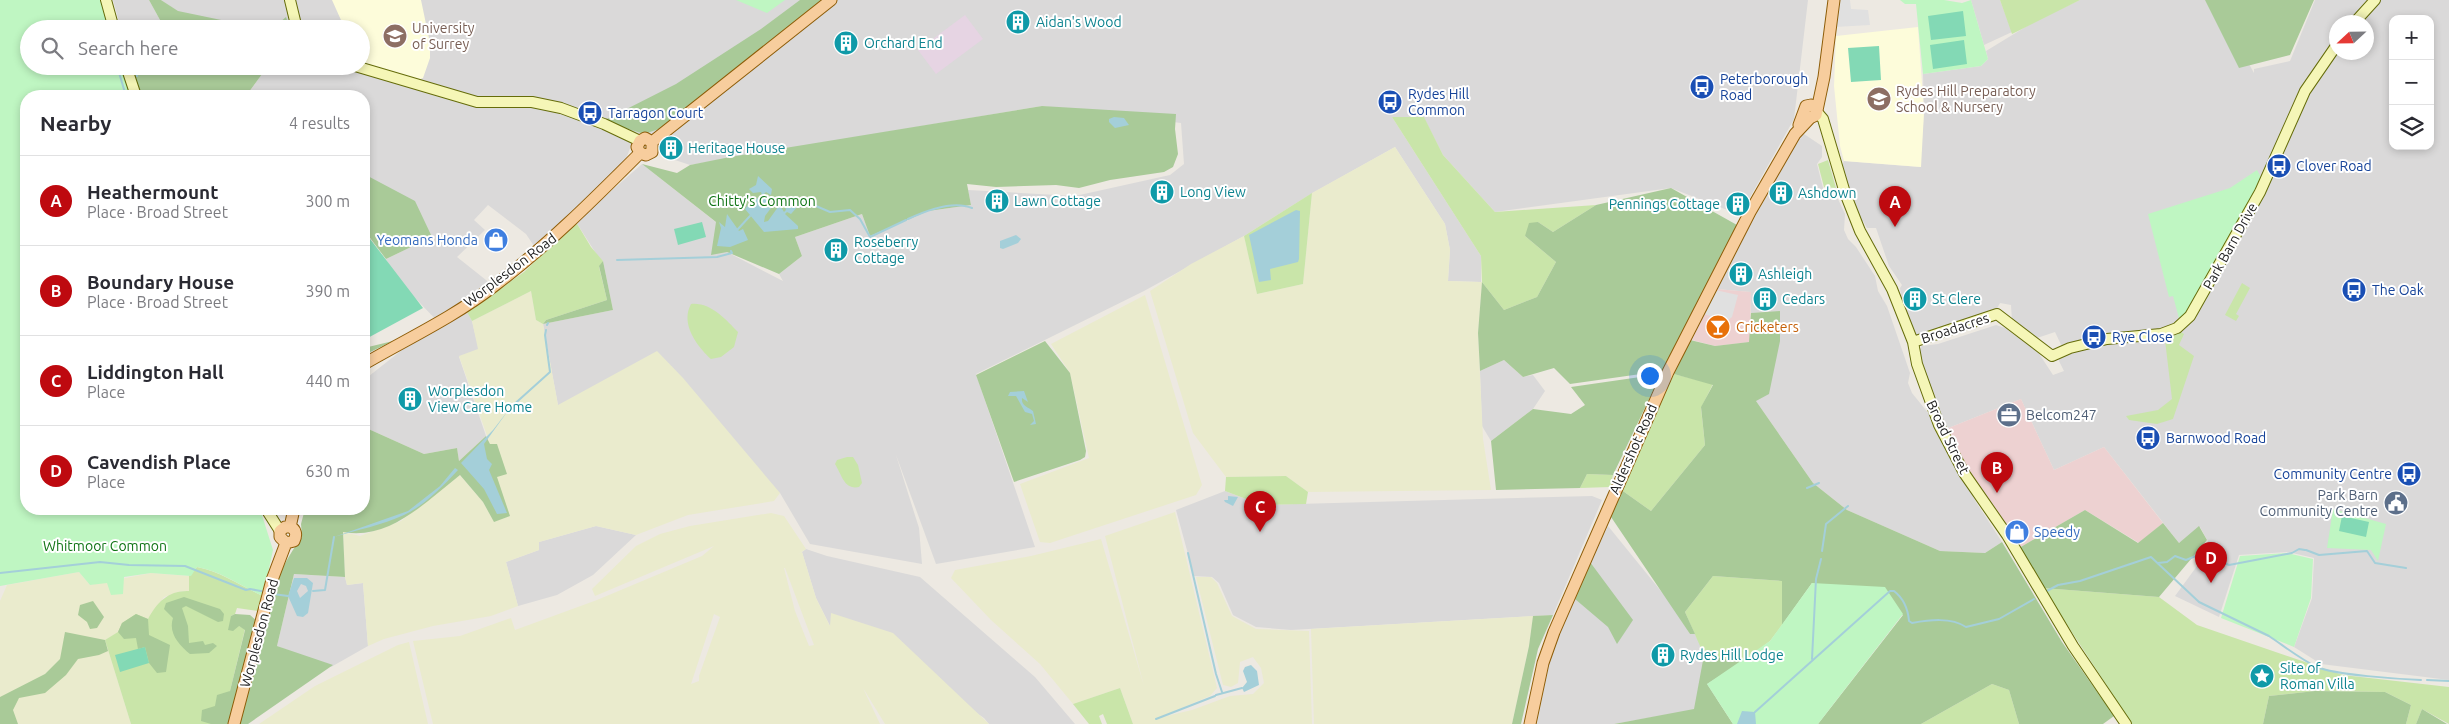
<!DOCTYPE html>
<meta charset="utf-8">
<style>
:root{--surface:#fff;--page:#f7f7f7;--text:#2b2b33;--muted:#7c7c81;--line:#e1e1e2;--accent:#be090f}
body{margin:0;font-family:Ubuntu,sans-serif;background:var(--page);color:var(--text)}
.controls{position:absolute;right:15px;top:15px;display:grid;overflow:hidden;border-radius:10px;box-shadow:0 2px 8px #0003}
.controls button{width:45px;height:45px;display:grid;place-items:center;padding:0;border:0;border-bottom:1px solid var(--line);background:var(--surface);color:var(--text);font:25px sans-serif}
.compass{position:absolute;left:2329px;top:15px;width:45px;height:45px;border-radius:50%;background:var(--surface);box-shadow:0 2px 8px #0003;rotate:248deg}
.you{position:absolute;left:1649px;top:375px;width:18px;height:18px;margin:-12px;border:4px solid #fff;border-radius:50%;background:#1a73e8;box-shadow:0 0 0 8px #1a73e833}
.badge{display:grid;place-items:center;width:32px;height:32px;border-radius:50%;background:var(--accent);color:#fff;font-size:16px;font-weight:700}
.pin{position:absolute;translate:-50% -41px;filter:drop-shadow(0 1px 2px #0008)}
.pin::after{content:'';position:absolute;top:26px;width:18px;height:15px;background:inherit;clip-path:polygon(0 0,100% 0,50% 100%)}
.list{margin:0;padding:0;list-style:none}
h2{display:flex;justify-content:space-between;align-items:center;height:65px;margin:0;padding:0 20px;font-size:21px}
h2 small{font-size:16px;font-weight:400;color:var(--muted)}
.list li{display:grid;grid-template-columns:32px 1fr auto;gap:15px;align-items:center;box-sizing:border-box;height:90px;padding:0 20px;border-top:1px solid var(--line)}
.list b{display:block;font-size:19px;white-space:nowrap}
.list p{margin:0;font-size:16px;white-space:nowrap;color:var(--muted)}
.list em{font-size:16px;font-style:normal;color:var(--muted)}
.icon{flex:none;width:28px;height:28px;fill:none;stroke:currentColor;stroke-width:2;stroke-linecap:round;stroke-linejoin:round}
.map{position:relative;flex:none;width:2449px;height:724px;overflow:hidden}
.search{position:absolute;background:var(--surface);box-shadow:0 2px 8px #0003;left:20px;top:20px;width:350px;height:55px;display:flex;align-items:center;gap:12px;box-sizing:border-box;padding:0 18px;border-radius:28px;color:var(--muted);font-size:19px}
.panel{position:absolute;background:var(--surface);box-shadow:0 2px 8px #0003;left:20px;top:90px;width:350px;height:425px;border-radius:20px}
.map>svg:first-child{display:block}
.residential{fill:#dad9d9;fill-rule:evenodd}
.commercial{fill:#edd1d1}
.industrial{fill:#e6d4e3}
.education{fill:#fdfcda}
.farmland{fill:#eaebcd;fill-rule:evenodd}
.grass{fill:#c9e5a9}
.forest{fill:#a9ca98}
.park{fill:#bff6c2}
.pitch{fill:#83d9b5}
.parking{fill:#e0e0e0}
.water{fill:#a4cfd9;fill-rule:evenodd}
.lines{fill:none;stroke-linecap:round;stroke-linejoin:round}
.stream{stroke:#a4cfd9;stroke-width:2}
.secondary-casing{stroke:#656c0a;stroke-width:12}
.primary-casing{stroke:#8d5c07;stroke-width:13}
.secondary{stroke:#f5f6b7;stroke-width:10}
.primary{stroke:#f7cd9d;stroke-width:11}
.labels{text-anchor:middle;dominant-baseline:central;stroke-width:4;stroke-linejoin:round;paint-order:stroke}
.culture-label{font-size:14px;fill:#0d838f;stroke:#fff;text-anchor:start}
.education-label{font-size:14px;fill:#785e54;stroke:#fff;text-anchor:start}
.transit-label{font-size:14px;fill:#164399;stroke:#fff;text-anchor:start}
.park-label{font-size:14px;fill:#107415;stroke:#fff}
.shop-label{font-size:14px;fill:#366cbe;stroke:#fff;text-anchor:end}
.street-label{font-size:14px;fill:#1c1c1c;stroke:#fff}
.food-label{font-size:14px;fill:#c56008;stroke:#fff;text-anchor:start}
.service-label{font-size:14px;fill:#4e5e75;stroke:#fff;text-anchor:start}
</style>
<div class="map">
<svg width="2449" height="724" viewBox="0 0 2449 724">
<rect width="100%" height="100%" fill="#ede9e2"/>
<!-- residential -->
<path class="residential" d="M113,0H149L165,29H121Z
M161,0H1808L1794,119L1740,215L1671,188L1495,212L1443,155L1424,118L1392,117L1481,256V282L1448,281L1450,250L1445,224L1395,147L1309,195L1244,236L1144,291L976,374L1035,547L936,564L896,455L919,528L922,564L810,544L780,493L558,405L543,324L613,310L603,261L597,255L576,222L642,164L717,223L727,252L783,281L779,274L802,256L795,237L862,214L870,235L928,211L971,205L968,190L1075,196L1170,175L1184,164L1181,123L1042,106L690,165L672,159L636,132L626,159L536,249L526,234L488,205L474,220L485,230L457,257L491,284L462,302L472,321L479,350L459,357L486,436L459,461L457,448L424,454L364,427V380L402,350L442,326L396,278L386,259L432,237L364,176V96H246L268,66H361V29H236L180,13Z
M1971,0H2000L2012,32L1984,45Z
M2080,0H2213L2254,73V69L2290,61L2315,0H2449V680L2321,664L2294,647L2312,598L2314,558L2288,552L2239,555L2219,617L2175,596L2211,547L2200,527L2179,543L2104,447L2054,470L2021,399L1946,429L1918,353L1922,346L1938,344L1996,325L2005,328L2038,352L2053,375L2064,371L2059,361L2060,357L2065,353L2055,332L2037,338L2012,321L2011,305L2000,303L1995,312L1917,336L1912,333L1902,301L1900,288L1902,285L1889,266L1876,228H1867L1863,221H1861L1842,166L1844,161L1920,167L1924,112L1923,74L1981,66L1988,59L1986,51L2037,20ZM2393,19H2430V146H2393ZM2336,22H2366V52H2336Z
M1801,132L1822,146V157L1817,164L1824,192L1838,199L1845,214L1844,230L1848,239L1856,247L1875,276L1878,291L1887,306L1910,373L1908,383L1912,393L1929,414L1976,502L2002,542L1985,553L1940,551L1847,510L1813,483L1756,401L1780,312L1751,313V292L1716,289Z
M1504,360L1523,377L1533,375L1545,391L1533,409L1491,441L1482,426L1480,371Z
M1225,491L1262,505L1592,496L1602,500L1553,615L1291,630L1256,627L1233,615L1219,583L1212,577L1194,576L1176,510Z
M596,526L636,535L593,575L557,595L518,606L506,562L539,550V542Z
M1608,526L1669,601L1690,634H1695L1717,678L1716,703L1694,710L1614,724H1537L1549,663L1569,607Z
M806,549L827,556L920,577L1035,677L1075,724H989L984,718L831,614V628L816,598L802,552Z
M294,574L345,577L347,585L363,583L368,646L331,667L277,646Z"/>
<!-- commercial -->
<path class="commercial" d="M1716,289L1751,292L1750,342L1715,346L1692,340Z
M2021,399L2054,470L2104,447L2163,523L2139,543L2085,510L2019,548L1984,496L1946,429Z"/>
<!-- industrial -->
<path class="industrial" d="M965,15L983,39L936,74L918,50Z"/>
<!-- education -->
<path class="education" d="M332,0H421L430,43V58L423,78L413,82L361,63V29H345Z
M1918,27L1924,112L1921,167L1844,161L1840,146L1834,86L1836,36Z"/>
<!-- farmland -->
<path class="farmland" d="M1395,147L1445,224L1450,250L1448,281L1482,282L1478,333L1483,439L1491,490L1308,492L1286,476L1226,477L1193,433L1150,291L1191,264L1244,236L1257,294L1303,284L1312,193Z
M531,291L536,320L543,324L558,405L657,351L683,378L780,493L774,501L688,515L636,535L596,526L539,542V550L506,562L518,606L491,616L433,626L384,639L368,646L363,583L347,585L345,577L343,532L360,536L401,521L460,475L483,502L494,521L496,477L490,444L459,356L478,349L472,321Z
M1145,295L1202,485L1196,495L1050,543L1040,542L1020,484L1089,458L1070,373L1051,344Z
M1175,512L1217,688L1210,696L1158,718L1192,710L1230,696L1253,694L1264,683L1261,668L1253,657L1240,662L1238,683L1231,687L1223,685L1196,577H1211L1217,583L1232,616L1256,629L1309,631L1312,724H1133L1120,688L1073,704L1040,664L991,620L951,578L955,570L1031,556L1101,539L1144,686L1105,536Z
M771,513L784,516L806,549L797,555L802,552L816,598L830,626L831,613L893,633L989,724H885L863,688L880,724H433L413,641L460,636L511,618L515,630L597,600L702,556L714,546L595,596L592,589L636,546L660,534L690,526ZM784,568H785L814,645L809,646L795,611ZM714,614L720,617L699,676V681L691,684Z
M79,572L90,585L151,573L189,576V591H181L164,597L148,619L105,640L131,724H5L0,718V601L7,585Z
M1533,616L1529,646L1512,724H1314L1311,629Z
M409,642L428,724H259L315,686L398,645Z"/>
<!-- grass -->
<path class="grass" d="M2000,0H2080L2012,34Z
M1392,117H1424L1443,155L1495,212L1596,205L1553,232L1538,222L1525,236L1556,262L1537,297L1504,310L1482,282L1481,256Z
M1828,160L1836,188L1824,187L1818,164Z
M1312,193L1303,284L1257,294L1244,236Z
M576,222L591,247L603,261L599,267L607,300L546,320L543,324L536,320L531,291L472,321L467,312L524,272Z
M2242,283L2250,288L2236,314L2239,316L2236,321L2225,315Z
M691,304C711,302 726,320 738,332L734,347L721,357L711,359C697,346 680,324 691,304Z
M2181,332L2184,334L2179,345L2194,356L2173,419L2157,424L2129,420L2126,416L2158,410L2172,399L2165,340Z
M1674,374L1713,384L1701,408L1705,445L1651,511L1620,489Z
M847,457H853L858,465L862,483L859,487C844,490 842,475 835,464L837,460Z
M1587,474L1613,475L1610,487L1580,488Z
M1286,476L1308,492L1306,504L1262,505L1225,491L1226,477Z
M197,567C222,572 240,586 263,596L258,611L237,608L235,614L231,616L239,626L245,629L230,691L216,706L211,724H131L105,640L118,632L122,623L136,614L148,619C157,602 169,590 189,591V576Z
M1713,576L1782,581V625L1770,641L1742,662L1704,655L1685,612Z
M2043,588L2159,597L2197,625L2343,675L2449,687V724L2422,709L2416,724H2406L2411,705L2385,692L2316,691L2269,696L2263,724H2132Z
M1992,684L2009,690L2019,724H1921Z
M1120,688L1133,724H1107L1103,714L1099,716L1102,724H1089L1073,704Z"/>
<!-- forest -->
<path class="forest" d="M149,0H161L178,11L264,29H189L185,23L165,29Z
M800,0H825L659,129L644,134L603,121L676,84L761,29Z
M2205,0H2314L2290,55L2239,68Z
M286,17L290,29H272Z
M130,66H268L246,96H139Z
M1042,106L1176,114L1175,129L1178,154L1173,167L1164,172L1110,180L1079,188L1056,185L996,187L967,184L971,205L928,211L870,236L862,214L795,237L802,256L779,274L727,252L711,255L716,222L642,164L677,173L690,165L730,157Z
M364,174L415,201L432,237L386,259L364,230Z
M1671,188L1737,225L1662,371L1570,384L1554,368L1523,377L1504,360L1480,371L1478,333L1482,282L1504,310L1537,297L1556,262L1525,236L1529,223L1538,222L1553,232L1596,205Z
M603,261L613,310L543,324L546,320L607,300L599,266Z
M1780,311V341L1769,394L1756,401L1813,483L1847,510L1940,551L1985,553L2002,542L2062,642L2114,716L2103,724H2019L2009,690L1992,684L1921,724H1818L1903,615L1812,583L1782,625V581L1713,576L1685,612L1695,634H1690L1609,514L1620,489L1651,511L1705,445L1701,407L1713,385L1674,374L1690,340L1715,346L1749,342L1751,313Z
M393,341L364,355V348Z
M1045,341L1070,373L1086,451L1085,457L1080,460L1014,482L976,375Z
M1661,374L1613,475L1587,474L1580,488L1496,490L1491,441L1533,409L1571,414L1585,405L1571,387Z
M364,427L424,454L457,448L459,461L486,436L490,444H497L507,474L497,477L510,516L494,522L483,502L460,475C427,501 389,541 343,532L345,577L294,574L277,646L333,665L248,724H239C254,661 262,589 302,537L301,524L305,509H364Z
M2085,510L2138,543L2163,523L2179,543L2199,526L2207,540L2159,597L2043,588L2019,548Z
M1590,562L1633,620L1617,644L1608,627L1575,599Z
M184,597L220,609L224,614L223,621L218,622L186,606L182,608L188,626L189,643L203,641L205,645L213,643L217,646L209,653L190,654C179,645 168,633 173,618L164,609L166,603Z
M93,601L104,617L97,628L90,629L87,622L78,615L80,605Z
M136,614L148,619L149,635L170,645L166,672L157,673L149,663L145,647L138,649L136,638L124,639L118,632L122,623Z
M235,614L250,615L257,621L231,724H211L201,721L202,710L215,706L217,695L230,691L245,630L239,626L233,631L228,630L231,616Z
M1553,615L1538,649L1521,724H1512L1529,646L1533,616Z
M65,632L105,640L108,651L99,655L78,659L66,675L45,693L19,698L13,710L18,724H0V697L45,674L60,659Z
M1704,655L1742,662L1707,684L1733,724H1614L1694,709Z
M2315,691L2385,692L2411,705L2406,724H2263L2269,696Z
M2422,709L2447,724H2416Z"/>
<!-- park -->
<path class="park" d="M0,0H105L113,29H29V66H125L134,96H26V509H260L273,550L263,596C240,586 223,572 197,567L191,576L151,573L124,577L123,594L111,595L107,583L90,585L79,572L0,586Z
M736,0H785L767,13Z
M1900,0H1944L1962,3L1971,0L1988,59L1981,66L1923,74L1916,4H1905Z
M2257,170L2262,179L2180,322L2173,296L2169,297L2148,214L2230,188Z
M2333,509L2386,524L2378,561L2371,550L2327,548Z
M2287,553L2313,559L2311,598L2294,647L2221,618L2240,556Z
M1812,583L1885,587L1903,614L1818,724H1733L1707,684L1770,641Z"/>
<!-- pitch -->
<path class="pitch" d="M1963,11L1966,36L1931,40L1928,16Z
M1964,40L1967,64L1933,69L1930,45Z
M1879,46L1881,80L1851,82L1848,48Z
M702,222L706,237L678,245L674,229Z
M364,231L423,308L364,340Z
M2342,516L2369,522L2366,537L2339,531Z
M145,647L149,663L120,672L115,655Z"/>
<!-- parking -->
<path class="parking" d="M1840,0H1850L1851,9L1868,10L1870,25L1835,27Z
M1715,290L1738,295L1732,317L1727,321L1704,314Z"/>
<!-- water -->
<path class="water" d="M1114,117L1124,118L1129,125L1115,128L1109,122V119Z
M758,176L772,189L771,195L766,192L764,194L771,208L765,216L764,222L768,221L778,207H781L784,212L786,210L784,204L792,202L798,206L791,214L787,212L785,214L798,226V229L764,232L745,209L748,205L762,195L761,192L753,193L749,189L756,185Z
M1296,210L1300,211L1299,259L1298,262L1270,269L1271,280L1259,282L1249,235Z
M727,214L739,231L743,229L748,240L730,247L717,246L721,228L719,222L725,227Z
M1016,235L1021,239L1018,243L1003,249L1000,248V241Z
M1024,391L1028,402L1022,398C1021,406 1028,407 1033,411L1036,424L1030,425L1034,421L1032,414L1025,412L1016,396H1008L1010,392Z
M510,408L484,444L487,459L492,464L489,470L507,513L497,514L484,489L461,463L493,430Z
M455,468L458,470C442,487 425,505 404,515C382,525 357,530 334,537L408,511L440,486Z
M1228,496L1238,497L1233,506L1225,502L1224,500H1228Z
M294,578H307L313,583L308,613L303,617L297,616L288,596ZM301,584L306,586L308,591L300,598L297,591Z
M1251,665L1257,671L1259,685L1244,692L1242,688L1247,682L1243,671L1245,667Z
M1742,711L1755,712L1756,724H1737Z"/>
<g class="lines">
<!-- stream -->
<path class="stream" d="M117,66L126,96
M134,66L137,76
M798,206L809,203L830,212L850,210L860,219L870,237L906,220
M908,219C927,210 953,200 972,208
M738,229L750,216
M617,260L717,257L732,253L731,251
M547,325L548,323
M510,408L550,372L545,335L546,330
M1807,488L1819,483
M2306,550L2319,555L2367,551L2375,563L2406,568
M1822,551L1826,524L1848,506
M1188,553L1216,674L1222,692
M2158,563L2167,562L2175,556L2186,560L2203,553L2229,565L2292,553L2299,549L2305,550
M0,573L100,562L129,565L185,566L246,590L250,589L266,592
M313,591L325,590L334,537
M2045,592L2058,585L2080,581L2151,557L2199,602L2269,636C2284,646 2300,659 2317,667C2335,675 2399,679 2421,680
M273,594L288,596
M1812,659L1816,579L1821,559
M2427,680L2449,681
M1216,695L1242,688
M1755,712L1890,591H1894C1903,598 1908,609 1909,621L1912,623C1929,620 1951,617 1966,627L1999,619L2034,599
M1156,719L1215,696"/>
<defs>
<path id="secondary" d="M106,0L114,29
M290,0L297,29
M2355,22L2375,0
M126,66L136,96
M355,66L477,102H532L561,108L604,124L640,141
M1817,112L1823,119L1845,193L1860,231L1892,289L1913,342L1917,364L1939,425L1964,473L2007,535L2073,646L2126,724
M1913,342L1997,314L2052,356L2070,348L2107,339L2161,334L2177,328L2190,316L2260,192L2305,91L2336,46
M266,509L280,531"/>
<path id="primary" d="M1799,125L1806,106L1811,105L1816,109
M652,142L831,0
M640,153L637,147L640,141L645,138L652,142
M640,153L646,155L652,152V142
M364,364C407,339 454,317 494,286C547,246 593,200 640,153
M290,527L294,509
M286,543L280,537V531L285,527H290
M286,543L294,541C297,535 296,529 290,527
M234,724L272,580L286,543
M1530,724L1543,663L1554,632L1668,372L1750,212L1795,134L1810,118L1816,115L1824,77L1834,0"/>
</defs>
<!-- secondary casing -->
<use href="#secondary" class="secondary-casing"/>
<!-- primary casing -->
<use href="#primary" class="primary-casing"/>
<!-- secondary -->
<use href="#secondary" class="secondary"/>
<!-- primary -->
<use href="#primary" class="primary"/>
</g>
<!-- icons -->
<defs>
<symbol id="building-disc" viewBox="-11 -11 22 22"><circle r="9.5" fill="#0f9aa8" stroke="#fff"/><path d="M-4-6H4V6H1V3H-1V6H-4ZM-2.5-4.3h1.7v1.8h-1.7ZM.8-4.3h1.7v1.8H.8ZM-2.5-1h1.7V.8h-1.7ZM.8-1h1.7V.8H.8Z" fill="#fff"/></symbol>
<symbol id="university-disc" viewBox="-11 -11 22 22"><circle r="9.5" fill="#8d6e63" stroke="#fff"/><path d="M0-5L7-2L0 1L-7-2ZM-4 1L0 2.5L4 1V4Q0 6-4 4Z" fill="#fff"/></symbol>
<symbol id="bus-disc" viewBox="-11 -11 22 22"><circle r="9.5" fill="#1a4fb4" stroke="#fff"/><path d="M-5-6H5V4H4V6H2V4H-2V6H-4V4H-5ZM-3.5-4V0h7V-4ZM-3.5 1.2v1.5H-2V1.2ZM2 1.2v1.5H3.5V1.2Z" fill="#fff"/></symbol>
<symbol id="school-disc" viewBox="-11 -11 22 22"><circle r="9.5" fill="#8d6e63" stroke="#fff"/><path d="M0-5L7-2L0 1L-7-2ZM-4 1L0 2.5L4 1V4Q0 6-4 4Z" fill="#fff"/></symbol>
<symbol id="shop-disc" viewBox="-11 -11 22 22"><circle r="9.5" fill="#3f7fe0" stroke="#fff"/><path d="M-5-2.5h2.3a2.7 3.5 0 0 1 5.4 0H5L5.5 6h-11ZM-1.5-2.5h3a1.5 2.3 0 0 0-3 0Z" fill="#fff"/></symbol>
<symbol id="bar-disc" viewBox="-11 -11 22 22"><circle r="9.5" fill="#e8710a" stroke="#fff"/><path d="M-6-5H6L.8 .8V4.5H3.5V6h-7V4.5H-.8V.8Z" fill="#fff"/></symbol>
<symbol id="office-disc" viewBox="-11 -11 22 22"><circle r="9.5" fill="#5c6f8a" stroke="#fff"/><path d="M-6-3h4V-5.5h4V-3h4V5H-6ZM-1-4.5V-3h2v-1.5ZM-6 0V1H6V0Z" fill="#fff"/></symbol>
<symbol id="civic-disc" viewBox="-11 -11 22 22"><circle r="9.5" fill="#5c6f8a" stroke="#fff"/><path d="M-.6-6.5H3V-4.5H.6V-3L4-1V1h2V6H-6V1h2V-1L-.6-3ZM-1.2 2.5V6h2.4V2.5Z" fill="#fff"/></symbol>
<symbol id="sight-disc" viewBox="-11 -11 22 22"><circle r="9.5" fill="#0f9aa8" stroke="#fff"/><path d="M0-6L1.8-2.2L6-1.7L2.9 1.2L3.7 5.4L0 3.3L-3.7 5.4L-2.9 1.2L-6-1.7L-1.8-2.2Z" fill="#fff"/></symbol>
</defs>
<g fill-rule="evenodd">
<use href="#building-disc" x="1004" y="8" width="28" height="28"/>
<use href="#university-disc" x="381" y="22" width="28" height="28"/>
<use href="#building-disc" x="832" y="29" width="28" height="28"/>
<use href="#bus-disc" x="1688" y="73" width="28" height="28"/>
<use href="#school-disc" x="1865" y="85" width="28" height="28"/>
<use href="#bus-disc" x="1376" y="88" width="28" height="28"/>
<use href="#bus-disc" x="576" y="99" width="28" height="28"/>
<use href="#building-disc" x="657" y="134" width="28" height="28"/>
<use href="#bus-disc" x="2265" y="152" width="28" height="28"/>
<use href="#building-disc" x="1148" y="178" width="28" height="28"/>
<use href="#building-disc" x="1767" y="179" width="28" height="28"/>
<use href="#building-disc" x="983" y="187" width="28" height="28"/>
<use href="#building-disc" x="1724" y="190" width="28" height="28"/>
<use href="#shop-disc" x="482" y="226" width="28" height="28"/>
<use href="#building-disc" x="822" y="236" width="28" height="28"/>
<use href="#building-disc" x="1727" y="260" width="28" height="28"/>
<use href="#bus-disc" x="2340" y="276" width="28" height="28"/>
<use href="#building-disc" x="1751" y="285" width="28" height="28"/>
<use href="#building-disc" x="1901" y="285" width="28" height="28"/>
<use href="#bar-disc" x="1704" y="313" width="28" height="28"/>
<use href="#bus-disc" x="2080" y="323" width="28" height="28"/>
<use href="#building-disc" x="396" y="385" width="28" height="28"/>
<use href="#office-disc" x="1995" y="401" width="28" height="28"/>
<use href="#bus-disc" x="2134" y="424" width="28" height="28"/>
<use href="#bus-disc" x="2395" y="460" width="28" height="28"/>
<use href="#civic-disc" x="2382" y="489" width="28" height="28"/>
<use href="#shop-disc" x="2003" y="518" width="28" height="28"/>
<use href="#building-disc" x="1649" y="641" width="28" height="28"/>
<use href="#sight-disc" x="2248" y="662" width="28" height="28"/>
</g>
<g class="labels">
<!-- culture labels -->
<g class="culture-label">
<text x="1036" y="22">Aidan's Wood</text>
<text x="864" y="43">Orchard End</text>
<text x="688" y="148">Heritage House</text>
<text x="1180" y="192">Long View</text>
<text x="1798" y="193">Ashdown</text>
<text x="1014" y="201">Lawn Cottage</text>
<text x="1720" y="204" text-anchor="end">Pennings Cottage</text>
<text x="854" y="242">Roseberry<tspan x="854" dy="16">Cottage</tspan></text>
<text x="1758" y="274">Ashleigh</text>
<text x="1782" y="299">Cedars</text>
<text x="1932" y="299">St Clere</text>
<text x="428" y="391">Worplesdon<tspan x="428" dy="16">View Care Home</tspan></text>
<text x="1680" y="655">Rydes Hill Lodge</text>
<text x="2280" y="668">Site of<tspan x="2280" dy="16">Roman Villa</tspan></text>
</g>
<!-- education labels -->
<g class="education-label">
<text x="412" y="28">University<tspan x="412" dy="16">of Surrey</tspan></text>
<text x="1896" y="91">Rydes Hill Preparatory<tspan x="1896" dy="16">School &amp; Nursery</tspan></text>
</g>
<!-- transit labels -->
<g class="transit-label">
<text x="1720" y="79">Peterborough<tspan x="1720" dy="16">Road</tspan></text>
<text x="1408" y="94">Rydes Hill<tspan x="1408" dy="16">Common</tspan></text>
<text x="608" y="113">Tarragon Court</text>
<text x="2296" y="166">Clover Road</text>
<text x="2372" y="290">The Oak</text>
<text x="2112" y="337">Rye Close</text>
<text x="2166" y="438">Barnwood Road</text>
<text x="2392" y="474" text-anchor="end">Community Centre</text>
</g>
<!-- park labels -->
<g class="park-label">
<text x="762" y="201">Chitty's Common</text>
<text x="105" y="546">Whitmoor Common</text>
</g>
<!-- shop labels -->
<g class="shop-label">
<text x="478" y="240">Yeomans Honda</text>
<text x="2034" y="532" text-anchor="start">Speedy</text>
</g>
<!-- street labels -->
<g class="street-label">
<text transform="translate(2230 246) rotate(-61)">Park Barn Drive</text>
<text transform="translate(510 270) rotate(-37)">Worplesdon Road</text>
<text transform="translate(1955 328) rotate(-18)">Broadacres</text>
<text transform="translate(1948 437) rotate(64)">Broad Street</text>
<text transform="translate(1633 449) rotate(-66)">Aldershot Road</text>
<text transform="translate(259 633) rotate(-75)">Worplesdon Road</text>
</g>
<!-- food labels -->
<g class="food-label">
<text x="1736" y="327">Cricketers</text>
</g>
<!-- service labels -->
<g class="service-label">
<text x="2026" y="415">Belcom247</text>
<text x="2378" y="495" text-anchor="end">Park Barn<tspan x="2378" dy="16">Community Centre</tspan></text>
</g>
</g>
</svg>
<div class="controls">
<button>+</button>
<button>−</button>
<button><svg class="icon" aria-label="layers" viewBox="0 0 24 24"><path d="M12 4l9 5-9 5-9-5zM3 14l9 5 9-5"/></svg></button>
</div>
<svg class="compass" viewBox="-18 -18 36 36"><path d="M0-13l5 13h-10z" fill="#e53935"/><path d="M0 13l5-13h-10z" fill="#7c7c81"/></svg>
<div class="you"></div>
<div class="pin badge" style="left:1895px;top:227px">A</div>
<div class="pin badge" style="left:1997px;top:493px">B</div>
<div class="pin badge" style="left:1260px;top:532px">C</div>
<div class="pin badge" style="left:2211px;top:583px">D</div>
<div class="search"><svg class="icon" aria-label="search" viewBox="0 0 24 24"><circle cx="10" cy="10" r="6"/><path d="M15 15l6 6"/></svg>Search here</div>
<section class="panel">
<h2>Nearby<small>4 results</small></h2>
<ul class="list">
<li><span class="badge">A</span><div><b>Heathermount</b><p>Place · Broad Street</p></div><em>300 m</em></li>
<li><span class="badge">B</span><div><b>Boundary House</b><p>Place · Broad Street</p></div><em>390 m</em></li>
<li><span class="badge">C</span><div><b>Liddington Hall</b><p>Place</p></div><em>440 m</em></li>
<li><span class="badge">D</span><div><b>Cavendish Place</b><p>Place</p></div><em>630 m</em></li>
</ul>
</section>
</div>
